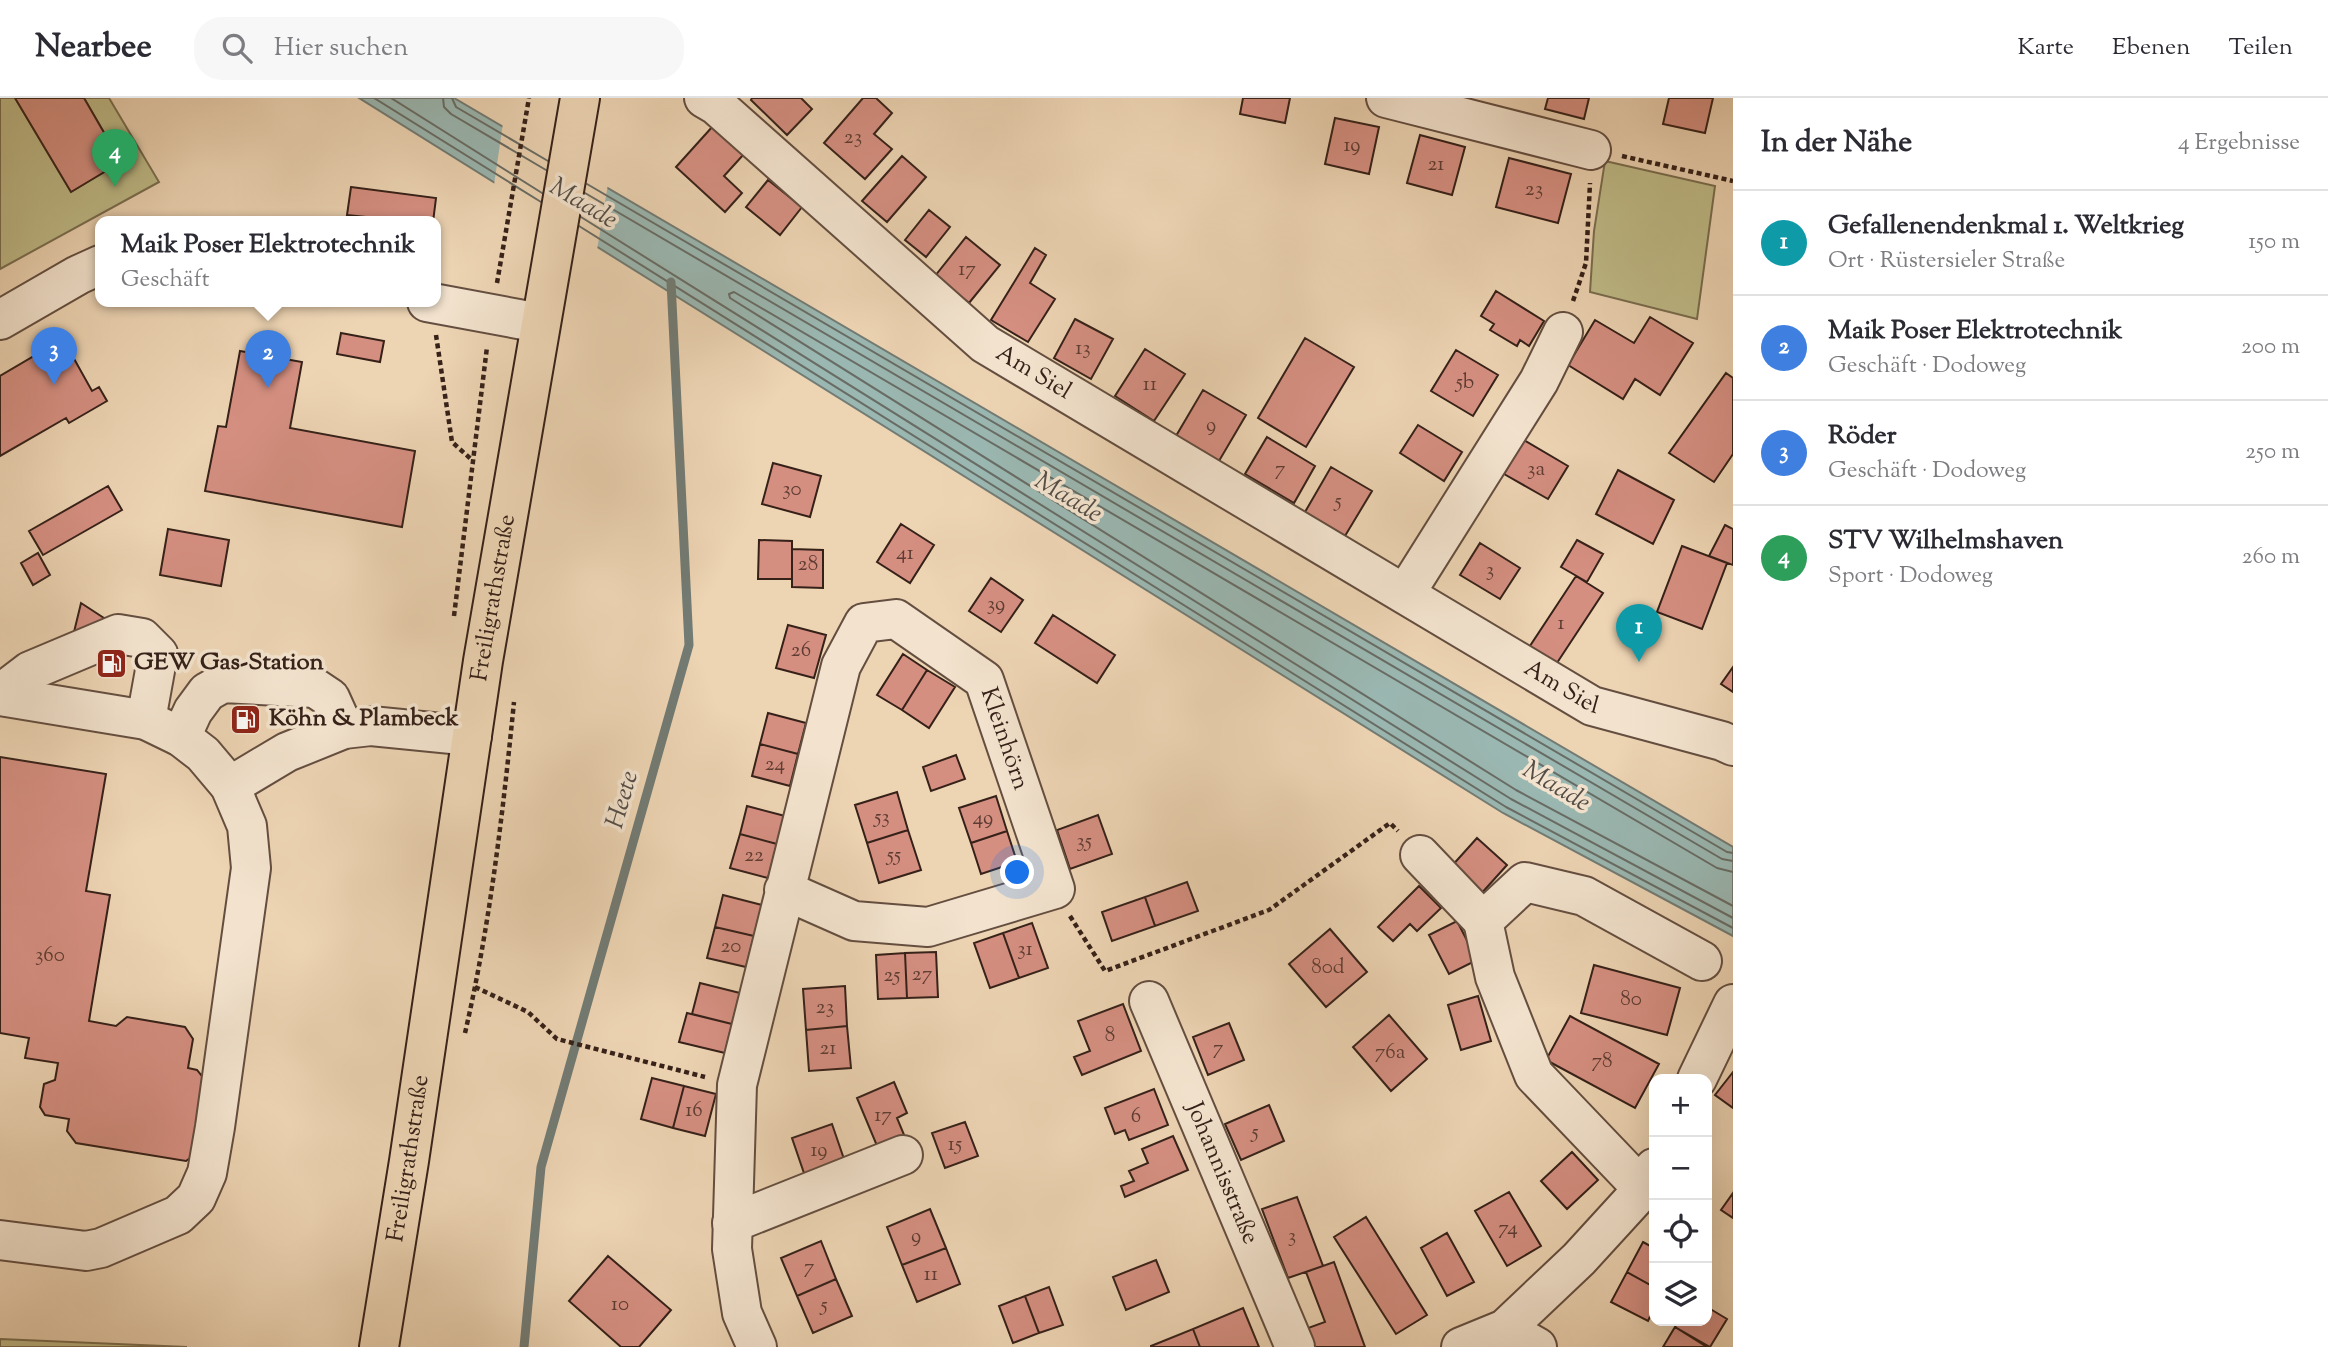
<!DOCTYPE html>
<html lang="de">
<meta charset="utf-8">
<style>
:root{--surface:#fff;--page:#f7f7f7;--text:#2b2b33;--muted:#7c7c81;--line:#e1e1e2;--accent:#8f2418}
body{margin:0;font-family:"Sorts Mill Goudy",serif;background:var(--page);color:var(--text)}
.controls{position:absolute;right:21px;bottom:21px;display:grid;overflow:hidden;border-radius:14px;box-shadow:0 7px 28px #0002}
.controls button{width:63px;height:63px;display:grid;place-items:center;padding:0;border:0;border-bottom:2px solid var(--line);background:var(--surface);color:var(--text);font:35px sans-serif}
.you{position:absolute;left:1018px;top:775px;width:24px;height:24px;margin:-18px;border:5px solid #fff;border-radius:50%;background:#1a73e8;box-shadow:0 0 0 10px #1a73e833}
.badge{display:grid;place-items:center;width:46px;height:46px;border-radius:50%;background:var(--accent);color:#fff;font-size:23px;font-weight:700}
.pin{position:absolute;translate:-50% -58px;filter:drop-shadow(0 2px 4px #0008)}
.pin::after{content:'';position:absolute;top:37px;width:24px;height:21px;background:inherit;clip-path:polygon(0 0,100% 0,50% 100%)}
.popup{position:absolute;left:95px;top:118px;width:346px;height:91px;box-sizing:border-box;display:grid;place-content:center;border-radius:14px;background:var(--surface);filter:drop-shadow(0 2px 5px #0005);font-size:23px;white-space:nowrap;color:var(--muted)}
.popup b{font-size:26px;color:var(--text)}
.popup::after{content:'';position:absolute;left:50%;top:100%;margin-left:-14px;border:14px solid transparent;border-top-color:var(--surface)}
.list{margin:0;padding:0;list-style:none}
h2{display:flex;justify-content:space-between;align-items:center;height:91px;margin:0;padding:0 28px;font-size:30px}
h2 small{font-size:23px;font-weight:400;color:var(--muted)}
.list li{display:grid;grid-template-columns:46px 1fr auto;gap:21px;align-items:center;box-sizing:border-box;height:105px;padding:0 28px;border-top:2px solid var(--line)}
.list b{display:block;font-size:26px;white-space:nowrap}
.list p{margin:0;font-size:23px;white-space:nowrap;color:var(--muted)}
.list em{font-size:23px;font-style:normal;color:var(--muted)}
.icon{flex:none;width:38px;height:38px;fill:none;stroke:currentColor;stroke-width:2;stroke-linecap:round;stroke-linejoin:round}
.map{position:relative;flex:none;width:1733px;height:1249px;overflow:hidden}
header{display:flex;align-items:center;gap:42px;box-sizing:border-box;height:98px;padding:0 35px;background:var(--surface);border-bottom:2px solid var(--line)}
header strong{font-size:33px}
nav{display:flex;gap:38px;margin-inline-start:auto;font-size:24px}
.search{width:490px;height:63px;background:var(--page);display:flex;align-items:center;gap:18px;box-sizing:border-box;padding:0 24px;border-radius:28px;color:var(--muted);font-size:26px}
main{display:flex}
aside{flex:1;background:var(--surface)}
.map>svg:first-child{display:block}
.green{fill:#bfbb88;stroke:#7a6e50;stroke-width:2}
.water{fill:#9ab7b1;stroke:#727b74;stroke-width:2}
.pier{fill:#edd4b3}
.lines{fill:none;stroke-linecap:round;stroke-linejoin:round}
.shore{stroke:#686c65;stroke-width:2}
.stream{stroke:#727b74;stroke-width:9}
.building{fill:#d58f81;stroke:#362119;stroke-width:2}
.minor-casing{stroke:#644e40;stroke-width:42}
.major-casing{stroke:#362119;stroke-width:42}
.path{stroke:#362119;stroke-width:4.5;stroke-dasharray:5 3.5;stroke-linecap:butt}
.minor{stroke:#f3e3ce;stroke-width:38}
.major{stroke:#edd4b3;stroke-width:38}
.labels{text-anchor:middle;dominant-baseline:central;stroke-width:7;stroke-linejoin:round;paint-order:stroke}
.number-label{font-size:21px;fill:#5e3c33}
.street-label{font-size:24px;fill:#362119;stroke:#f3e3ce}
.poi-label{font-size:24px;font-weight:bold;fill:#362119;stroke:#f3e3ce;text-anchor:start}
.water-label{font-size:26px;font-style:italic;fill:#544e47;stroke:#f3e3ce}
</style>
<header>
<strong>Nearbee</strong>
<div class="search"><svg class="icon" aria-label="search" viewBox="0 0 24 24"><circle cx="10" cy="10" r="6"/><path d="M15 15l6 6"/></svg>Hier suchen</div>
<nav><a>Karte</a><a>Ebenen</a><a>Teilen</a></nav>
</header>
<main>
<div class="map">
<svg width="1733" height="1249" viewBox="0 0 1733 1249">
<rect width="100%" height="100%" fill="#edd4b3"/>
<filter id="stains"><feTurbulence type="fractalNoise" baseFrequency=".00286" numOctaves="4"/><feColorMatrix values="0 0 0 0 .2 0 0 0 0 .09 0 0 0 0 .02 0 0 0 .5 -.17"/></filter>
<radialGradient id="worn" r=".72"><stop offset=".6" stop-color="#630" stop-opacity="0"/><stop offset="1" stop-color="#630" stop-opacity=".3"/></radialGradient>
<!-- green -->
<path class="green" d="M0,0H15L71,94L121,64L84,0H109L159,84L0,171Z
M1605,63L1715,88L1697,221L1590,194L1594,133Z
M0,1241L187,1249H0Z"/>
<!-- water -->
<path class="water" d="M359,0H454L1733,749V838L1503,715Z"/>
<!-- pier -->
<path class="pier" d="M503,25L608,86L597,152L494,87Z"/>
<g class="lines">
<!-- shore -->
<path class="shore" d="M374,0L541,104
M391,0L542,95
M443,0L444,9L451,16L546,72
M452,0L456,9L548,63
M587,86L1727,754L1733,755
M585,95L1722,761L1733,763
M581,119L1511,701L1733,820
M579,128L1506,709L1733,830
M1733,774L1717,770L734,194L729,196L730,200L1516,692L1733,808"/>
<!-- stream -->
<path class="stream" d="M524,1249L541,1069L689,547L671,184"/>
</g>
<!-- building -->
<path class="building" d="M15,0H84L121,64L71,94Z
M752,0H801L812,11L787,37L751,2Z
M863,0H876L892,15L874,36L892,51L865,81L824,45Z
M1243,0H1290L1285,25L1240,16Z
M1548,0H1589L1584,21L1545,11Z
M1669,0H1713L1705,35L1663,26Z
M1335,20L1379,29L1369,76L1325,66Z
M713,28L744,56L724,78L742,95L725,114L676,69Z
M1420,37L1465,49L1452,97L1407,85Z
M902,58L926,79L887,124L862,103Z
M1509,60L1571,76L1558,125L1496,109Z
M768,82L802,109L780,137L746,109Z
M351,89L436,100L433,124H385L386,121L347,117Z
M929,112L950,129L926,159L905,142Z
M966,139L1000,167L969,205L935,178Z
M1035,150L1046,157L1030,185L1055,201L1028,244L991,222Z
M1496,193L1544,223L1529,248L1520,242L1517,248L1490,232L1494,226L1481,218Z
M1650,219L1693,245L1660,297L1635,281L1623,301L1568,267L1595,222L1634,245Z
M1075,221L1113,241L1091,281L1054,260Z
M341,235L384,243L380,264L337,256Z
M1305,240L1354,269L1306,349L1258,320Z
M63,241L92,293L99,289L107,303L69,325L66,320L0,358V278Z
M1145,251L1185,276L1154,323L1115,298Z
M1456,252L1498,277L1473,318L1431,293Z
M240,253L302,264L290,330L415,353L402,429L205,393L218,328L226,329Z
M1726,275L1733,280V356L1714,384L1669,355Z
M1203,292L1246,317L1219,363L1176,338Z
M1418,327L1462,354L1444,383L1400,355Z
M1267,339L1315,368L1294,405L1245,376Z
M1524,342L1568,368L1548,401L1504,376Z
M773,365L821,378L810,419L762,406Z
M1331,369L1372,393L1345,438L1305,414Z
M1618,372L1674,402L1653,446L1596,416Z
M108,388L122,412L43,457L29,433Z
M901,426L934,447L910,485L877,464Z
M1725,427L1733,431V467L1709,458Z
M168,431L229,442L221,488L160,477Z
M759,442L792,443V481H758Z
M1577,442L1603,456L1587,484L1561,469Z
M1480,445L1520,470L1500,501L1460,477Z
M1682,448L1727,465L1702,531L1657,514Z
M792,451L823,452V490L792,489Z
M38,455L50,477L33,487L21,465Z
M1576,478L1603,495L1553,571L1526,554Z
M991,480L1023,502L1001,534L969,513Z
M81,505L107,522L108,559L104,572L74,534Z
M1053,517L1115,557L1097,585L1035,545Z
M788,527L826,537L814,580L776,570Z
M903,556L927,572L902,612L877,597Z
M1733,569V594L1721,586Z
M927,572L955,589L929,630L902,612Z
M768,615L806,625L798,656L760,646Z
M760,646L798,656L790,688L752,678Z
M956,657L965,681L931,693L923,669Z
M0,659L106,676L86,793L110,797L89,923L116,928L127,919L185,929L193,941L188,970L197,972L209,987L198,1054L186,1063L76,1045L67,1033L69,1021L45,1017L40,1009L44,986L55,982L58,965L25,960L29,940L0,935Z
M897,694L908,732L867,745L855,707Z
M996,698L1007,733L971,745L959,710Z
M747,708L785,718L777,746L740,736Z
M1098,717L1112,756L1070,771L1057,732Z
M908,732L921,772L879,785L867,745Z
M1007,733L1017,764L981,776L971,745Z
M740,736L777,746L768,780L730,770Z
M1477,740L1507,767L1480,797L1450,770Z
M1187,784L1198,813L1155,828L1145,799Z
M1419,788L1441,810L1417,833L1410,826L1393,843L1378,829Z
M723,797L762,807L754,838L715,829Z
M1145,799L1155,828L1112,843L1102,814Z
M1457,823L1477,862L1449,876L1429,837Z
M1032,825L1048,870L1019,880L1003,835Z
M715,829L754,838L746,869L707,860Z
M1330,831L1367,874L1326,909L1289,866Z
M1003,835L1019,880L990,890L974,845Z
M936,854L938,899L907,900L905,855Z
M905,855L907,900L878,901L876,857Z
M1594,867L1680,890L1667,937L1581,915Z
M700,885L740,895L732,926L692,916Z
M845,888L847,928L806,932L803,891Z
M1478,898L1491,943L1461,952L1448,907Z
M1123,906L1141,953L1082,977L1074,959L1090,953L1078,923Z
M687,915L732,926L725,955L679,944Z
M1389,917L1427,961L1391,993L1353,949Z
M1570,918L1659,966L1635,1010L1546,962Z
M1229,925L1244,962L1208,977L1193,939Z
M847,928L851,970L809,973L806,932Z
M1733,974V1010L1715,997Z
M652,980L684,988L673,1030L641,1021Z
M894,984L907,1015L897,1020L907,1044L880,1055L857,1000Z
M684,988L716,996L705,1038L673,1030Z
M1154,991L1168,1027L1129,1042L1125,1032L1115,1036L1105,1010Z
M1269,1007L1284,1043L1241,1062L1225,1026Z
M965,1024L978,1058L945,1070L932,1035Z
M832,1026L846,1067L806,1081L792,1040Z
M1173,1038L1188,1072L1125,1099L1121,1088L1134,1083L1129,1073L1148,1065L1142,1051Z
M1572,1054L1598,1082L1567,1111L1541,1083Z
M1509,1094L1541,1148L1507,1168L1475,1113Z
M1733,1095V1120L1721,1112Z
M1297,1099L1323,1168L1288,1180L1262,1111Z
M930,1111L946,1150L902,1167L887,1129Z
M1366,1119L1427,1217L1396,1236L1334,1139Z
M1447,1135L1474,1184L1447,1198L1421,1150Z
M821,1143L836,1181L797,1198L781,1160Z
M1643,1144L1654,1150V1189L1627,1174Z
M946,1150L960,1186L917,1204L902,1167Z
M608,1158L671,1212L639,1249H621L569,1203Z
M1156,1162L1169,1194L1126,1212L1113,1179Z
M1334,1164L1365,1249H1315L1308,1230L1325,1224L1306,1174Z
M1627,1174L1654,1189V1210L1648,1223L1611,1204Z
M836,1181L852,1218L813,1235L797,1198Z
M1049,1189L1063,1227L1039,1235L1025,1198Z
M1025,1198L1039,1235L1013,1245L999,1208Z
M1707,1209L1727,1221L1710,1249L1675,1229L1679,1223H1707Z
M1243,1210L1259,1249H1200L1193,1231Z
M1675,1229L1707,1249H1663Z
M1193,1231L1200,1249H1151V1248Z"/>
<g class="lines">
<defs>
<g id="minor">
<path id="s1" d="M704,0L716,7L985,246L1592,608L1722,643L1733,648"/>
<path d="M1386,0L1591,52"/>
<path d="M427,204L540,225"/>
<path d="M0,222L78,177L100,167"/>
<path d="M1405,496L1539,283L1563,234"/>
<path d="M0,596L30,573L118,536L142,540L158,556L146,622"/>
<path d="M0,598L146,622L181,639L203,656L230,688L247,728L251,770L215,1029L207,1075L196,1100L178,1117L101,1150L86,1153L0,1142"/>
<path d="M181,639L193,613L207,594L223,585L315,590L330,600L344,631"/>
<path d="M230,688L287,654L344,631L371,628L472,638"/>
<path d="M1420,757L1483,823"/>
<path id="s2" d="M1149,903L1295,1249"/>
<path d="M1697,981L1733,906"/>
<path d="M1643,1091L1534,977L1495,879L1483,823L1525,784L1584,798L1702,863"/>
<path d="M732,1125L903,1057"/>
<path d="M1505,1231L1537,1249"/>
<path id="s3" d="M757,1249L742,1215L732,1151L737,987L841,568L864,525L896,521L984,582L1055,791L928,829L854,823L784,792"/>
<path d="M1461,1249L1505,1231L1579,1161L1643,1091L1654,1070"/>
</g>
<g id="major">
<path id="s4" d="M379,1249L409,1063L483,563L580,0"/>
</g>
</defs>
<!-- minor casing -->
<use href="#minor" class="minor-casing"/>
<!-- major casing -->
<use href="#major" class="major-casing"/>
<!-- path -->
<path class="path" d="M1622,58L1733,83
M497,185L529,0
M1573,203L1586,165L1590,85
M436,237L452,344L472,362
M454,518L487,249
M1070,818L1105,873L1269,812L1390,725L1398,733
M475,889L528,914L557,941L705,979
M465,935C490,827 503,714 514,604"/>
<!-- minor -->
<use href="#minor" class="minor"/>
<!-- major -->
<use href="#major" class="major"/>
</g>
<!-- icons -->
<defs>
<symbol id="fuel-square" viewBox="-11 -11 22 22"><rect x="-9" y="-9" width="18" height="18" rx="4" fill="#8f2418" stroke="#f3e3ce"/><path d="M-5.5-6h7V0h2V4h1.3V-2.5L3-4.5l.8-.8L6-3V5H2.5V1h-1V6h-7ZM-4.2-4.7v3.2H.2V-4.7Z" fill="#fff"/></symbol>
</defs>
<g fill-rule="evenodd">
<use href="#fuel-square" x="94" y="548" width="35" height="35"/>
<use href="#fuel-square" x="228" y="604" width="35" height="35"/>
</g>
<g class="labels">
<!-- number labels -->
<g class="number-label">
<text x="853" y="40">23</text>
<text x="1352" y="48">19</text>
<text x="1436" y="67">21</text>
<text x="1534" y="92">23</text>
<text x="967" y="172">17</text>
<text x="1083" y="251">13</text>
<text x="1465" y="285">5b</text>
<text x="1150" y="287">11</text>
<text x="1211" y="328">9</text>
<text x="1280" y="372">7</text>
<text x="1536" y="372">3a</text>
<text x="792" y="392">30</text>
<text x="1338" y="404">5</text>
<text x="905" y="456">41</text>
<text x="808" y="467">28</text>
<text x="1490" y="473">3</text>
<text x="996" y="507">39</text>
<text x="1561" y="526">1</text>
<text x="801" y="553">26</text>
<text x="775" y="667">24</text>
<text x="882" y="720">53</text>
<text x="983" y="721">49</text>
<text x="1084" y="744">35</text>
<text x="754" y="758">22</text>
<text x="894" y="758">55</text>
<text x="731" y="849">20</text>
<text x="1025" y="852">31</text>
<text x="50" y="858">360</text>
<text x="1328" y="870">80d</text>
<text x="922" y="877">27</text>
<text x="892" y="878">25</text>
<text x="1631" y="902">80</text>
<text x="825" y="910">23</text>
<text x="1110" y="938">8</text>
<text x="828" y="951">21</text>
<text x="1218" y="951">7</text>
<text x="1390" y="955">76a</text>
<text x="1602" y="964">78</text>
<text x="694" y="1013">16</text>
<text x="883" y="1018">17</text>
<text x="1136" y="1019">6</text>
<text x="1255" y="1035">5</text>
<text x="955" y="1047">15</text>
<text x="819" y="1053">19</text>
<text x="1508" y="1131">74</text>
<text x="916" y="1139">9</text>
<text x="1292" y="1139">3</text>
<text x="809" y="1170">7</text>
<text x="931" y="1177">11</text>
<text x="620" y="1207">10</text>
<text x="824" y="1208">5</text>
</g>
<!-- street labels -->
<g class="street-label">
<text stroke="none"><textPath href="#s1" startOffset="430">Am Siel</textPath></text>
<text stroke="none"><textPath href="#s4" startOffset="758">Freiligrathstraße</textPath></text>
<text stroke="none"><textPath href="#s1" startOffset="1045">Am Siel</textPath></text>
<text stroke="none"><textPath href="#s3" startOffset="948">Kleinhörn</textPath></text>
<text stroke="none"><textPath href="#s4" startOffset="191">Freiligrathstraße</textPath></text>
<text stroke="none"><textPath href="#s2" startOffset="187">Johannisstraße</textPath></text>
</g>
<!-- poi labels -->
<g class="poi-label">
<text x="134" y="565">GEW Gas-Station</text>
<text x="269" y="621">Köhn &amp; Plambeck</text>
</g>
<!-- water labels -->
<g class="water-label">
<text transform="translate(583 106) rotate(31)">Maade</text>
<text transform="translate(1068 400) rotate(31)">Maade</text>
<text transform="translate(1556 689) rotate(31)">Maade</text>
<text transform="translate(623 702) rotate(-74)">Heete</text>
</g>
</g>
<rect width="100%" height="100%" filter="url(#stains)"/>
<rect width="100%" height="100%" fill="url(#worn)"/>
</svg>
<div class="controls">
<button>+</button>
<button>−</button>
<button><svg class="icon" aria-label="locate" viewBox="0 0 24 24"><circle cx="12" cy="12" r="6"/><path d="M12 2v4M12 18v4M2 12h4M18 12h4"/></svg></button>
<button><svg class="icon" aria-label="layers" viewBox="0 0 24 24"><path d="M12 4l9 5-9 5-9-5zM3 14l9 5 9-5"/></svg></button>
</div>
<div class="you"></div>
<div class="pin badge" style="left:1639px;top:564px;background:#0f9aa8">1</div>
<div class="pin badge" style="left:268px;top:290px;background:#3f7fe0">2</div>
<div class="popup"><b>Maik Poser Elektrotechnik</b>Geschäft</div>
<div class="pin badge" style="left:54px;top:287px;background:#3f7fe0">3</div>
<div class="pin badge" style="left:115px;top:89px;background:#2e9e5b">4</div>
</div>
<aside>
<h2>In der Nähe<small>4 Ergebnisse</small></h2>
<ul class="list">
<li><span class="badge" style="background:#0f9aa8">1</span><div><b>Gefallenendenkmal 1. Weltkrieg</b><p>Ort · Rüstersieler Straße</p></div><em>150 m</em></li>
<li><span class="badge" style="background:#3f7fe0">2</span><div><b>Maik Poser Elektrotechnik</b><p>Geschäft · Dodoweg</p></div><em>200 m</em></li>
<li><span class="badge" style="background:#3f7fe0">3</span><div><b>Röder</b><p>Geschäft · Dodoweg</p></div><em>250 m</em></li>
<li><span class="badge" style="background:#2e9e5b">4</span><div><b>STV Wilhelmshaven</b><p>Sport · Dodoweg</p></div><em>260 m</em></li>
</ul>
</aside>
</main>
